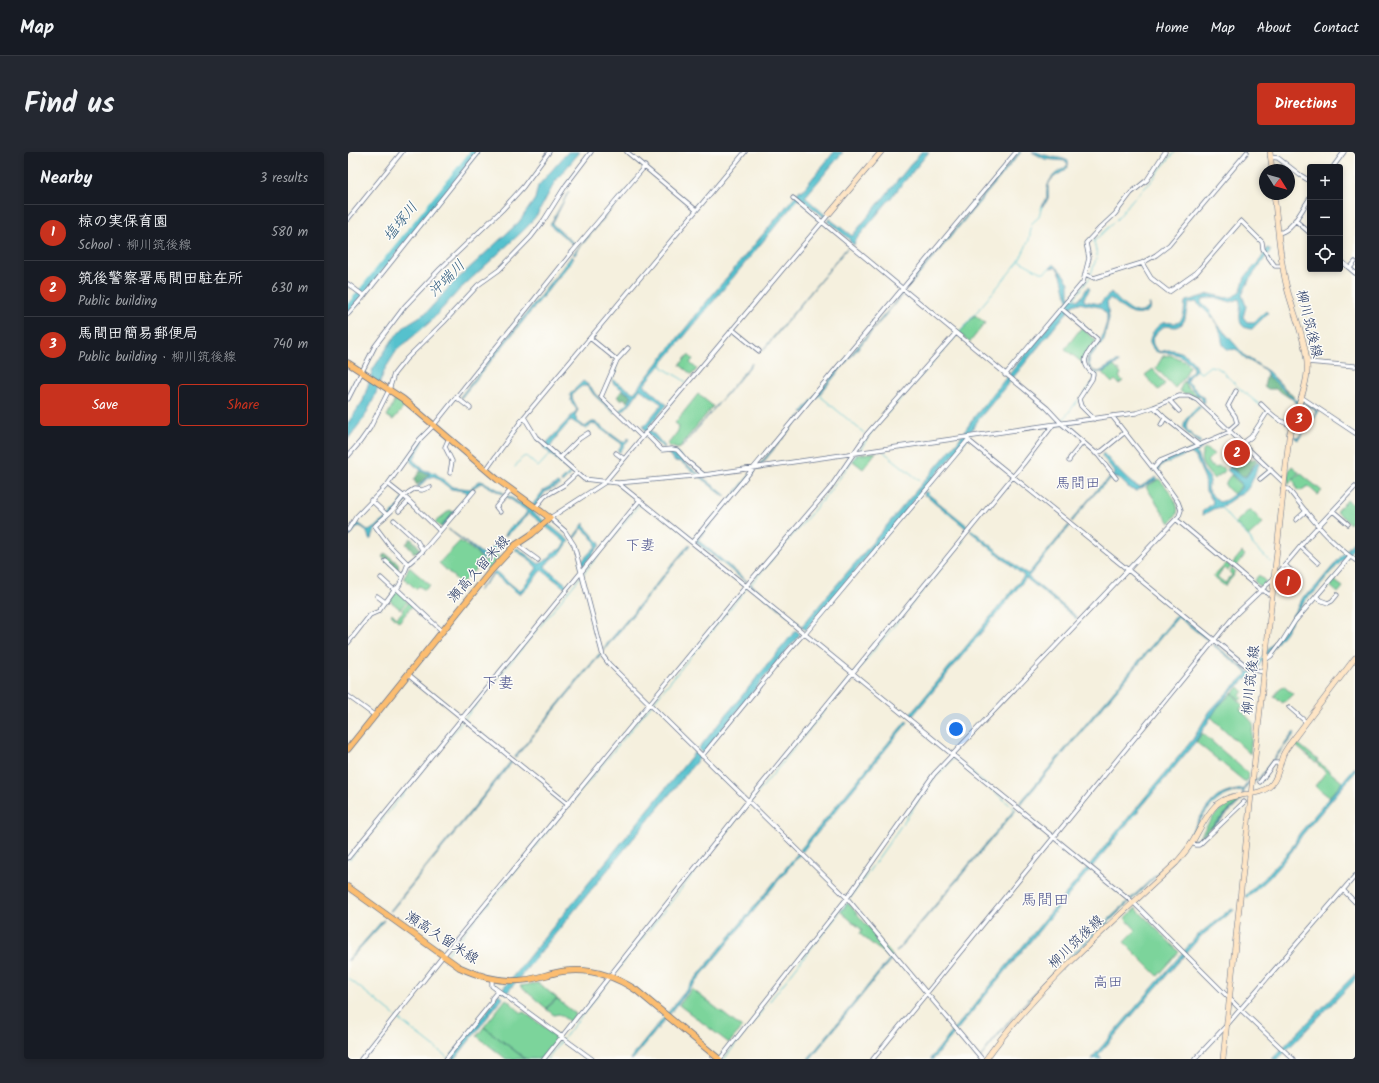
<!DOCTYPE html>
<meta charset="utf-8">
<style>
:root{--surface:#171b24;--page:#242831;--text:#f1f3f6;--muted:#9ea1a6;--line:#363941;--accent:#c8321e}
body{margin:0;font-family:Kalam,"Klee One",sans-serif;background:var(--page);color:var(--text)}
.controls{position:absolute;right:12px;top:12px;display:grid;overflow:hidden;border-radius:4px;box-shadow:0 2px 6px #0003}
.controls button{width:36px;height:36px;display:grid;place-items:center;padding:0;border:0;border-bottom:1px solid var(--line);background:var(--surface);color:var(--text);font:20px sans-serif}
.compass{position:absolute;left:911px;top:12px;width:36px;height:36px;border-radius:50%;background:var(--surface);box-shadow:0 2px 6px #0003;rotate:127deg}
.you{position:absolute;left:608px;top:577px;width:14px;height:14px;margin:-10px;border:3px solid #fff;border-radius:50%;background:#1a73e8;box-shadow:0 0 0 6px #1a73e833}
.badge{display:grid;place-items:center;width:26px;height:26px;border-radius:50%;background:var(--accent);color:#fff;font-size:13px;font-weight:700}
.pin{position:absolute;translate:-50% -50%;border:2px solid #fff;box-shadow:0 1px 4px #0006}
.list{margin:0;padding:0;list-style:none}
h2{display:flex;justify-content:space-between;align-items:center;height:52px;margin:0;padding:0 16px;font-size:17px}
h2 small{font-size:13px;font-weight:400;color:var(--muted)}
.list li{display:grid;grid-template-columns:26px 1fr auto;gap:12px;align-items:center;box-sizing:border-box;height:56px;padding:0 16px;border-top:1px solid var(--line)}
.list b{display:block;font-size:15px;white-space:nowrap}
.list p{margin:0;font-size:13px;white-space:nowrap;color:var(--muted)}
.list em{font-size:13px;font-style:normal;color:var(--muted)}
.actions{display:flex;gap:8px;padding:12px 16px}
.actions a{flex:1;padding:9px 0;border:1px solid var(--accent);border-radius:4px;text-align:center;font-size:14px;color:var(--accent)}
.actions .main{background:var(--accent);color:#fff}
.icon{flex:none;width:22px;height:22px;fill:none;stroke:currentColor;stroke-width:2;stroke-linecap:round;stroke-linejoin:round}
.map{position:relative;flex:none;width:1007px;height:907px;overflow:hidden;border-radius:4px}
header{display:flex;align-items:center;gap:24px;box-sizing:border-box;height:56px;padding:0 20px;background:var(--surface);border-bottom:1px solid var(--line)}
header strong{font-size:19px}
nav{display:flex;gap:22px;margin-inline-start:auto;font-size:14px}
.intro{display:flex;align-items:center;justify-content:space-between;box-sizing:border-box;height:96px;padding:0 24px}
h1{margin:0;font-size:28px}
.button{padding:10px 18px;border-radius:4px;background:var(--accent);color:#fff;font-size:14px;font-weight:700}
main{display:flex;gap:24px;padding:0 24px}
aside{flex:1;background:var(--surface);border-radius:4px;box-shadow:0 2px 6px #0003}
.map>svg:first-child{display:block}
.green{fill:#7bd49b;stroke:#4b827c}
.forest{fill:#64b683;stroke:#407270}
.water{fill:#54c1cd;stroke:#387896}
.lines{fill:none;stroke-linecap:round;stroke-linejoin:round}
.stream{stroke:#54c1cd;stroke-width:1}
.river{stroke:#54c1cd;stroke-width:7}
.street-casing{stroke:#67738b;stroke-width:5}
.secondary-casing{stroke:#67738b;stroke-width:6}
.primary-casing{stroke:#67738b;stroke-width:7}
.street{stroke:#fff;stroke-width:3.5}
.secondary{stroke:#fee5c5;stroke-width:5}
.primary{stroke:#fcbd6f;stroke-width:5.5}
.labels{text-anchor:middle;dominant-baseline:central;stroke-width:3;stroke-linejoin:round;paint-order:stroke}
.street-label{font-size:14px;fill:#1b2f5e;stroke:#fdfcf7}
.water-label{font-size:15px;font-style:italic;fill:#2c5b7f;stroke:#fdfcf7}
.neighbourhood-label{font-size:15px;fill:#525890;stroke:#fdfcf7}
.quarter-label{font-size:16px;fill:#525890;stroke:#fdfcf7}
</style>
<header>
<strong>Map</strong>
<nav><a>Home</a><a>Map</a><a>About</a><a>Contact</a></nav>
</header>
<div class="intro"><h1>Find us</h1><a class="button">Directions</a></div>
<main>
<aside>
<h2>Nearby<small>3 results</small></h2>
<ul class="list">
<li><span class="badge">1</span><div><b>椋の実保育園</b><p>School · 柳川筑後線</p></div><em>580 m</em></li>
<li><span class="badge">2</span><div><b>筑後警察署馬間田駐在所</b><p>Public building</p></div><em>630 m</em></li>
<li><span class="badge">3</span><div><b>馬間田簡易郵便局</b><p>Public building · 柳川筑後線</p></div><em>740 m</em></li>
</ul>
<div class="actions"><a class="main">Save</a><a>Share</a></div>
</aside>
<div class="map">
<svg width="1007" height="907" viewBox="0 0 1007 907">
<rect width="100%" height="100%" fill="#fdfcf7"/>
<filter id="ink" filterUnits="userSpaceOnUse"><feTurbulence type="fractalNoise" baseFrequency=".025" numOctaves="2"/><feDisplacementMap in="SourceGraphic" scale="8" xChannelSelector="R" yChannelSelector="G"/><feConvolveMatrix kernelMatrix="1 2 1 2 8 2 1 2 1" color-interpolation-filters="sRGB"/></filter>
<filter id="wash" filterUnits="userSpaceOnUse"><feTurbulence type="fractalNoise" baseFrequency=".012" numOctaves="4" result="noise"/><feDisplacementMap in="SourceGraphic" scale="16" xChannelSelector="R" yChannelSelector="G"/><feGaussianBlur stdDeviation="0.9" result="paint"/><feColorMatrix in="noise" values="0 0 0 0 0 0 0 0 0 0 0 0 0 0 0 0 0 1.4 0 .05"/><feComposite in="paint" operator="in"/></filter>
<g filter="url(#wash)">
<rect width="100%" height="100%" fill="#f5f0de"/>
<!-- green -->
<path class="green" d="M627,163L637,171L622,190L611,181Z
M733,176L748,188L735,206L736,212L717,197Z
M340,203L345,207L342,211L349,217L344,223L332,213Z
M822,203L837,209L842,214L835,227L827,236L808,216L815,204Z
M766,214L773,222L771,225L775,229L771,232L767,228L764,231L754,221Z
M805,217L817,232L810,238L797,223Z
M836,229L839,235L851,245L850,246L840,241L836,242L832,239V237Z
M350,242L365,254L330,297L321,294L320,292L330,279L331,274L327,271Z
M48,246L58,253L45,268L39,264Z
M857,296L866,302L859,309L863,315L865,314L867,316L872,314L877,318L876,320L866,327C857,317 848,309 857,296Z
M528,300L515,317L505,309L509,303Z
M944,314L951,320L940,333L941,318Z
M952,321L974,339L970,343L960,334L952,339L948,337L949,336L947,334L948,332L945,329Z
M883,323L894,333L886,342C876,334 875,333 883,323Z
M811,327C817,333 833,352 829,361C828,364 824,368 822,371L798,335Z
M999,348L1007,354V366L1002,372L988,359Z
M902,357L915,371L901,384L887,371Z
M102,358L105,360L92,375L87,370Z
M112,389L129,401L135,410L113,432L91,411Z
M894,400L897,403L888,414L884,412Z
M147,401L151,406L140,418L134,412Z
M879,411L883,415L879,419L876,416L869,425L877,431L884,423L881,420L884,417L887,419L885,422L886,423L877,434L865,425Z
M61,415L82,433L77,438L71,434L68,437L56,426Z
M911,423L918,430L914,436L906,429Z
M984,427L995,435L990,441L980,432Z
M49,438L60,449L52,457L41,448L48,439Z
M61,450L65,453L51,470L43,462L44,461L49,466L55,459L54,457Z
M935,534L945,542L935,551L926,544Z
M891,535L895,539L892,543L894,545L892,548L885,541Z
M884,541L895,553L892,557L905,571L902,602L863,565L869,556Z
M854,581L900,621L899,629H896L848,590Z
M948,590L970,608L968,611L946,592Z
M970,610L994,630L981,645L967,634L978,620L969,612Z
M892,648L891,649L851,686C862,669 870,653 892,648Z
M500,751L544,803L541,806L512,782L514,778L493,760Z
M788,756L831,800L810,824L776,790L788,778L777,766Z
M190,831L209,846L198,856L172,834Z
M344,837L394,876L381,891L331,853Z
M158,847C164,851 168,857 174,861L176,860L211,886L194,907H178L136,875Z
M209,847L228,862L222,870L211,862L206,863L198,857Z
M136,875L177,907H158L129,884Z"/>
<!-- forest -->
<path class="forest" d="M922,221L946,245L942,246L928,237H920L916,234L919,222Z
M274,238L283,244L279,250L276,246L273,248L269,245Z
M893,304L904,308L906,306L909,308L898,324H894L881,313Z
M72,319L81,322L69,333L66,328Z
M63,386L72,396V398L66,401L58,392Z
M37,401L50,411L51,416L49,418L34,405Z"/>
<!-- water -->
<path class="water" d="M220,0H232L208,28L189,63L178,76L111,138L82,170L49,198L37,217L26,246L16,266L0,287V271L15,249L25,217L45,187L58,173L79,160L102,134L171,70L187,47L190,34Z
M486,0H495L457,45L476,62H478L475,66V64L454,48L453,49L450,47L296,233L319,253L300,275L317,295L316,296L300,282L295,275L314,252L292,237L282,252L272,261L271,259L279,252L284,244L265,231L264,227L286,241L360,148L452,38L454,39Z
M573,0H581L506,90L507,91L506,93L501,89L502,88L481,70H479L482,66L483,68L504,84Z
M671,0H673L559,137L558,136Z
M684,0C690,0 692,2 697,3C705,6 713,5 720,9C722,20 710,20 703,28C698,34 701,40 700,46C699,49 697,52 695,54H694L699,46C698,36 700,27 710,20C714,17 717,17 720,12L717,9L697,7Z
M299,14L229,99L227,103L225,102Z
M221,39L204,72L228,93L227,94L202,73Z
M499,96L415,199H414Z
M919,96L923,98L901,128L894,143L898,154L895,165L899,170H906L918,159L920,161L904,177C884,176 896,157 891,147L883,150L866,145L855,147L853,151L861,158L871,174L897,204L921,220L937,238L947,248L956,249L970,259L968,264L950,288L939,280L950,286L966,265L968,259L956,250L951,252L947,250L926,229L921,227C919,215 909,214 900,208C895,205 892,201 888,197C884,198 881,198 878,196C872,192 875,184 872,179C867,166 858,159 848,150L841,151L840,152L837,167L834,172L828,175L817,174C806,181 798,191 812,200C815,199 819,198 822,198C832,198 848,206 848,218L841,224L839,229L855,245L857,249L856,251L854,250V247L837,230L838,225L845,218L844,212C839,208 833,204 827,202C816,198 808,206 802,191C801,184 808,174 815,171C821,169 829,174 833,168C837,164 836,156 837,150L839,149L862,142L878,146L885,145L893,138L897,125L913,107Z
M224,104L226,106L113,246L112,245Z
M706,112L715,122L721,131V145H724L729,148L732,147L740,135L742,137L736,146V149L752,152L763,140C772,150 788,170 801,155L800,152H802L801,158C786,170 774,155 762,146L759,150L761,166L756,188L741,206V213L743,216L746,219L751,220L768,210H770V211C759,216 754,226 741,216L739,210L740,204L753,189L759,170V163L757,160L751,155L731,151L725,153L630,268L617,290L575,338L577,341L579,339L581,341L580,342L621,375L619,377L579,344L576,343L577,341L574,339L458,478L401,432H403L454,474L610,289L627,264L721,149C714,137 717,126 708,115L702,116Z
M554,142H555L456,261L454,260Z
M404,211V212L332,297Z
M235,229L243,235L247,242L267,260L266,261L246,243L240,234H234C219,245 224,244 230,258L227,263L229,269L237,275L244,270H247L274,290H277L280,286L281,287L271,301L270,298L274,292L246,272H244L238,277L223,268L210,283L201,297L224,321L214,331L213,329L222,320L195,295L229,258L223,249L222,242Z
M851,253L853,255C848,259 833,271 840,279C843,283 849,287 853,290L851,291C847,287 842,284 838,280C830,271 845,259 851,253Z
M453,263H454L412,314L411,313Z
M74,287L76,289L65,308L76,318L87,321L104,335L122,337C125,335 128,330 132,329C135,328 166,347 171,351L172,350L182,356L195,339L210,331L212,333L197,340L184,360C197,369 209,379 221,389L213,401L203,407L197,414L198,416L219,433L217,436L195,419L193,418L180,435L171,442L146,422L130,439L147,419L170,438L174,437L189,416L181,407L167,398L169,396L191,412L202,406L204,401C210,398 216,397 217,390L181,361L165,378L157,384C160,373 175,370 179,359L158,344L134,331L131,332L125,336L94,376L93,375L116,347L119,341L117,339L103,337L86,324L81,326L70,336L69,335L82,322L75,320L63,310L62,307Z
M855,293L852,298L848,300L855,318L861,325L862,330L860,336L861,340L871,350C880,349 887,341 893,336V331L879,318L882,315L894,325H898L910,309L912,311C905,322 903,343 887,344L886,346L873,355L865,357L855,363L854,360L864,352L865,349L858,339L857,327L847,304L842,301L812,314L811,319H809V316L812,311Z
M319,299H326L330,301L337,311L378,344L377,345L333,310L326,309L319,300Z
M755,301C763,309 782,334 792,335L808,325L809,327L788,339L782,337L770,325C757,325 733,359 724,370L723,369L751,335L767,322L766,319L754,304Z
M406,318L407,319L350,388L399,429L398,430L347,389Z
M55,347L59,349C53,354 49,361 43,367C35,373 24,376 23,387H21C20,381 17,375 10,374L0,386V384L10,371L21,379C36,369 46,363 55,347Z
M236,371V374C242,379 245,385 251,390L252,393L235,414L233,413L234,409L248,394L247,390L243,386V384L234,376L226,387L225,386Z
M721,373L722,374L680,425L730,466L729,467L678,426L563,566L561,564L676,424L622,379L624,378L673,418L680,422Z
M100,377L135,402L141,400L152,387H155L145,400L136,408L128,399Z
M1007,388V394L1001,402L987,416L966,441L959,446L950,458L937,481L913,510L909,516H905L935,479L956,444L965,438Z
M341,392L342,393L256,498L255,497Z
M830,462L863,489L862,490L830,465L672,653L671,652Z
M448,478L452,482L355,601L350,597Z
M866,492L901,520H906L883,540L870,554L848,589L585,907H582L845,587L862,559L877,543L900,521L865,493Z
M252,501L253,502L167,606H166Z
M558,569L560,570L454,700L452,698Z
M946,580L947,581L910,628L900,632L896,638L895,647L863,677V676L894,647L895,639C865,641 855,664 841,687L850,688L861,679L851,689L840,688L827,706L698,830L670,859L631,907C688,829 761,770 828,703C842,687 854,655 871,644C879,640 887,638 896,637L898,632L911,626Z
M347,600L352,605L158,842L153,839Z
M164,608L165,609L43,759H42Z
M1007,615V620L954,683L944,699L921,726L899,746L897,744L920,722L943,697L951,682Z
M667,657L668,658L549,800H548Z
M450,701L452,702L285,907H282Z
M884,756L886,758L852,785L750,903L754,907L748,906L743,907L850,783Z
M35,768H36L32,774L0,809V808Z
M544,804L545,805L462,907H460Z
M1007,822V828L930,907H924Z
M150,842L155,845L107,907H100L143,854Z"/>
<g class="lines">
<!-- stream -->
<path class="stream" d="M672,109L692,120H696L702,116
M743,122L749,104L746,89L770,66L784,48L803,30L813,16L827,0
M726,147L742,125
M611,181L671,109L681,88L684,71L691,65L694,54
M315,209L314,215C322,221 330,224 338,230
M848,218L853,221L862,214L868,215L873,218L891,236L913,254
M264,227L268,217
M471,243L516,281
M734,245L748,226L749,223L747,220
M715,268L730,248
M511,300L523,280L609,183
M536,300L572,329
M167,315C170,311 173,305 178,304L190,315L202,302
M873,355L883,368L902,386L905,393L924,411
M236,421L292,351
M403,432L482,339L509,302
M403,649L616,388
M2,707L233,424
M502,746L586,627L606,606L667,657
M100,801L398,437
M266,822L401,651
M0,826L46,863
M48,865L99,905
M217,885L260,830
M199,907L215,887
M376,907L499,751
M644,907L648,901"/>
<!-- river -->
<path class="river" d="M0,157L126,0"/>
</g>
</g>
<g filter="url(#ink)">
<g class="lines">
<defs>
<path id="street" d="M279,0L348,58
M817,0L799,28L783,41L767,62L752,76L738,91L741,106L737,122L746,126L794,111L808,103L821,93L899,0
M922,5L930,6L952,23L962,29
M985,15L996,0
M445,46L699,256L714,272L750,303L768,326
M481,62L256,331L202,366L217,379L226,393L255,504L261,512L499,746L634,907
M0,67L54,0
M947,68L962,81
M931,81C945,78 954,57 962,46
M992,108L1007,121
M794,111L803,126L821,140L848,121L893,69L914,90L915,97L927,114H934
M1002,116L1007,110
M0,132L16,144L131,0
M713,156L749,187V189C740,201 730,209 745,222L744,227L731,247L733,254L746,267
M0,162L16,144
M384,177L411,199
M242,186L269,208L253,245L294,285
M269,208L280,196
M959,210L1007,214
M657,223L735,130L737,122
M108,245L122,256
M953,245L1007,281
M0,247L27,194L57,154L92,117L154,58L175,35L201,0
M821,248L831,259
M913,252C922,261 931,270 943,273
M806,255L817,266L851,293
M176,265L188,285L236,327L270,331L356,323L764,264L788,261L806,255L831,244H841L849,248L866,264L936,331
M813,273L817,266
M881,278L889,271L887,264L880,254L888,239
M297,281L314,298L324,297L329,298L340,310L356,323
M620,285V288L902,517L916,520
M101,286L97,295L104,309L102,321
M895,291L903,285L920,259
M268,301L276,307
M747,301L754,299L776,281
M0,304L12,290L22,276L41,238L46,222L58,207L96,170L130,133L151,118L183,85L196,68L218,33L243,0
M212,306L231,287L240,281
M721,309L722,306L735,290
M805,317L812,309L882,280
M138,318L176,265L397,0
M912,327L923,318
M270,331L398,434L786,751L892,857L945,907
M40,332L59,347L92,379
M935,337H940C961,363 980,389 1007,408
M23,348L39,363
M188,355L197,344L216,333L229,321
M51,359L61,349
M985,359L1000,372
M152,360L148,355L163,338
M46,368L69,389L75,399
M829,368L914,439
M948,368L958,359
M0,378L8,365L40,332L72,287L86,273L225,99L297,14
M344,390L668,0
M168,392L190,408
M953,395L970,411
M38,409L55,425
M60,412L42,394L27,374C33,368 40,363 46,356C54,347 54,344 66,337L74,338L82,335
M937,413L950,425
M33,426L46,438
M49,437L52,432L60,412L75,399L126,339
M915,438L920,442H924
M29,444L37,450
M969,445L972,448L980,451L984,449L989,443
M457,482L620,288
M0,491L22,463L31,459L48,436L94,479
M917,508L923,504L935,488L947,469L1002,405
M60,522L220,652
M0,544L26,563
M941,555L958,570
M354,604L436,504L456,481
M912,630L926,611H932
M843,691L848,693H851L896,650
M0,706L292,348
M995,738L1007,750
M144,827V834L244,907
M13,907L95,804L398,434L482,336L519,282L607,182
M98,907L143,851L144,846L150,839
M196,907L400,649L676,311L705,273
M372,907L499,746L586,622L831,364L833,358L830,350L818,333L764,264
M525,907L887,463L926,426L962,383L1007,335
M847,907L878,874L1007,724"/>
<path id="secondary" d="M922,0L924,18
M481,62L533,0
M638,907C691,833 762,773 828,711C834,704 840,697 845,689C852,677 858,663 868,653C884,638 911,647 924,632C931,623 931,613 935,603C936,600 939,596 941,593L1007,506
M875,907L941,285C945,263 958,241 959,220C961,195 945,161 939,136C931,105 930,74 926,42"/>
<path id="primary" d="M0,211L55,247L150,328L202,366L184,382L166,394L142,420L0,597
M0,735L111,815C132,825 153,831 176,828C190,827 204,820 218,819C244,816 267,824 288,838L371,907"/>
</defs>
<!-- street casing -->
<use href="#street" class="street-casing"/>
<!-- secondary casing -->
<use href="#secondary" class="secondary-casing"/>
<!-- primary casing -->
<use href="#primary" class="primary-casing"/>
<!-- street -->
<use href="#street" class="street"/>
<!-- secondary -->
<use href="#secondary" class="secondary"/>
<!-- primary -->
<use href="#primary" class="primary"/>
</g>
</g>
<g class="labels">
<!-- street labels -->
<g class="street-label">
<text transform="translate(961 172) rotate(76)">柳川筑後線</text>
<text transform="translate(131 417) rotate(-48)">瀬高久留米線</text>
<text transform="translate(903 528) rotate(-84)">柳川筑後線</text>
<text transform="translate(94 786) rotate(33)">瀬高久留米線</text>
<text transform="translate(728 790) rotate(-44)">柳川筑後線</text>
</g>
<!-- water labels -->
<g class="water-label">
<text transform="translate(53 70) rotate(-51)">塩塚川</text>
<text transform="translate(99 127) rotate(-45)">沖端川</text>
</g>
<!-- neighbourhood labels -->
<g class="neighbourhood-label">
<text x="730" y="332">馬間田</text>
<text x="292" y="394">下妻</text>
<text x="760" y="831">高田</text>
</g>
<!-- quarter labels -->
<g class="quarter-label">
<text x="150" y="531">下妻</text>
<text x="697" y="748">馬間田</text>
</g>
</g>
</svg>
<div class="controls">
<button>+</button>
<button>−</button>
<button><svg class="icon" aria-label="locate" viewBox="0 0 24 24"><circle cx="12" cy="12" r="6"/><path d="M12 2v4M12 18v4M2 12h4M18 12h4"/></svg></button>
</div>
<svg class="compass" viewBox="-18 -18 36 36"><path d="M0-13l5 13h-10z" fill="#e53935"/><path d="M0 13l5-13h-10z" fill="#9ea1a6"/></svg>
<div class="you"></div>
<div class="pin badge" style="left:940px;top:430px">1</div>
<div class="pin badge" style="left:889px;top:301px">2</div>
<div class="pin badge" style="left:951px;top:267px">3</div>
</div>
</main>
